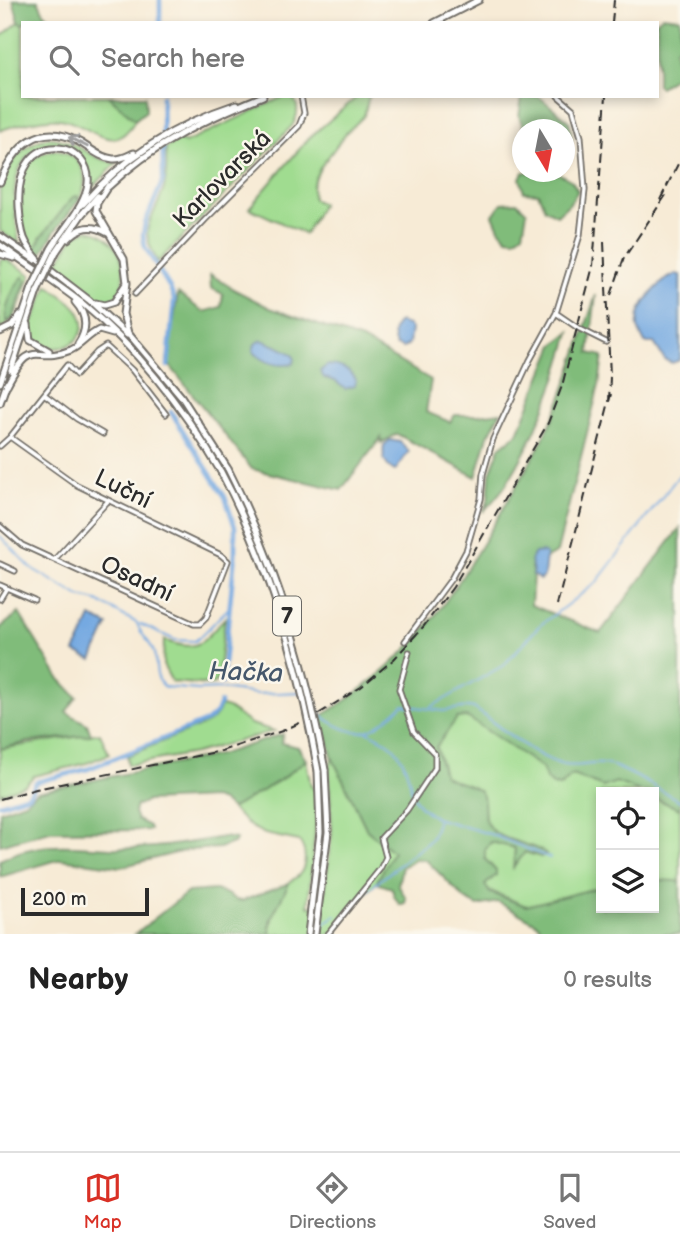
<!DOCTYPE html>
<meta charset="utf-8">
<style>
:root{--surface:#fff;--page:#f6f6f6;--text:#222;--muted:#767676;--line:#e0e0e0;--accent:#d93025}
body{margin:0;font-family:"Balsamiq Sans",sans-serif;background:var(--page);color:var(--text)}
.controls{position:absolute;right:21px;bottom:21px;display:grid;overflow:hidden;border-radius:0px;box-shadow:0 4px 10px #0003}
.controls button{width:63px;height:63px;display:grid;place-items:center;padding:0;border:0;border-bottom:2px solid var(--line);background:var(--surface);color:var(--text);font:35px sans-serif}
.compass{position:absolute;left:512px;top:119px;width:63px;height:63px;border-radius:50%;background:var(--surface);box-shadow:0 4px 10px #0003;rotate:170deg}
.scale{position:absolute;left:21px;bottom:18px;width:128px;box-sizing:border-box;padding-left:7px;border:4px solid #2b2b2b;border-top:0;font-size:19px;line-height:24px;white-space:nowrap;color:#2b2b2b;-webkit-text-stroke:5px #fbf7ec;paint-order:stroke}
.list{margin:0;padding:0;list-style:none}
h2{display:flex;justify-content:space-between;align-items:center;height:91px;margin:0;padding:0 28px;font-size:30px}
h2 small{font-size:23px;font-weight:400;color:var(--muted)}
.icon{flex:none;width:38px;height:38px;fill:none;stroke:currentColor;stroke-width:2;stroke-linecap:round;stroke-linejoin:round}
.map{position:relative;flex:none;width:680px;height:934px;overflow:hidden}
.search{position:absolute;background:var(--surface);box-shadow:0 4px 10px #0003;left:21px;right:21px;top:21px;height:77px;display:flex;align-items:center;gap:18px;box-sizing:border-box;padding:0 24px;border-radius:0px;color:var(--muted);font-size:26px}
.sheet{height:217px;background:var(--surface)}
nav{display:flex;justify-content:space-around;align-items:center;box-sizing:border-box;height:98px;border-top:2px solid var(--line);background:var(--surface);font-size:19px;color:var(--muted)}
nav a{display:grid;justify-items:center;gap:4px}
nav .on{color:var(--accent)}
.map>svg:first-child{display:block}
.green{fill:#a0dc90;stroke:#66845e;stroke-width:2}
.forest{fill:#80bc7a;stroke:#567452;stroke-width:2}
.water{fill:#74a9e1;stroke:#506a86;stroke-width:2}
.lines{fill:none;stroke-linecap:round;stroke-linejoin:round}
.stream{stroke:#74a9e1;stroke-width:2}
.canal{stroke:#74a9e1;stroke-width:4.5}
.minor-casing{stroke:#726e67;stroke-width:7}
.primary-casing{stroke:#726e67;stroke-width:9}
.trunk-casing{stroke:#726e67;stroke-width:9}
.minor{stroke:#fff;stroke-width:3.5}
.primary{stroke:#fff;stroke-width:5}
.trunk{stroke:#fff;stroke-width:5}
.rail{stroke:#2b2b2b;stroke-width:2;stroke-dasharray:10 5;stroke-linecap:butt}
.trunk-bridge-casing{stroke:#726e67;stroke-width:9;stroke-linecap:butt}
.trunk-bridge{stroke:#fff;stroke-width:5}
.oneway{stroke:#a0a0a0}
.labels{text-anchor:middle;dominant-baseline:central;stroke-width:5;stroke-linejoin:round;paint-order:stroke}
.shield{fill:#fbf7ec;stroke:#696865;stroke-width:2}
.shield-label{font-size:23px;font-weight:bold;fill:#2b2b2b}
.street-label{font-size:24px;fill:#2b2b2b;stroke:#fbf7ec}
.water-label{font-size:26px;font-style:italic;fill:#45576b;stroke:#fbf7ec}
</style>
<div class="map">
<svg width="680" height="934" viewBox="0 0 680 934">
<rect width="100%" height="100%" fill="#fbf7ec"/>
<filter id="ink" filterUnits="userSpaceOnUse"><feTurbulence type="fractalNoise" baseFrequency=".0143" numOctaves="2"/><feDisplacementMap in="SourceGraphic" scale="14" xChannelSelector="R" yChannelSelector="G"/><feConvolveMatrix kernelMatrix="1 2 1 2 8 2 1 2 1" color-interpolation-filters="sRGB"/></filter>
<filter id="wash" filterUnits="userSpaceOnUse"><feTurbulence type="fractalNoise" baseFrequency=".00686" numOctaves="4" result="noise"/><feDisplacementMap in="SourceGraphic" scale="28" xChannelSelector="R" yChannelSelector="G"/><feGaussianBlur stdDeviation="1.57" result="paint"/><feColorMatrix in="noise" values="0 0 0 0 0 0 0 0 0 0 0 0 0 0 0 0 0 1.4 0 .05"/><feComposite in="paint" operator="in"/></filter>
<g filter="url(#wash)">
<rect width="100%" height="100%" fill="#f7ebd6"/>
<!-- green -->
<path class="green" d="M19,22L23,25V96H109L135,120C114,160 90,123 60,119C46,117 13,125 0,131V37Z
M285,96H291C300,105 298,116 292,126L158,262C136,225 153,223 164,188C168,175 166,161 166,148L179,140L185,143Z
M358,96H369L364,116L346,133L320,168L312,186L313,199L322,204L305,234L249,208L309,138Z
M47,138C75,137 91,161 117,163L88,192C102,144 33,126 18,173C10,196 17,221 19,244L0,231C0,218 0,203 0,191C5,166 22,144 47,138Z
M53,150C81,153 92,176 79,200L77,196L41,237L34,251C20,232 15,184 29,164C35,155 44,152 53,150Z
M86,230C119,231 139,282 109,302L99,301L55,267L74,236Z
M3,259L8,260L31,275L14,319L0,330V260Z
M48,285C57,293 71,300 78,310C98,340 53,363 31,336L30,329Z
M225,618L218,678L212,685L172,682L163,665L164,640C199,654 202,642 225,618Z
M221,706L228,708L251,724L274,731L195,753L128,765L127,756L208,723L217,715Z
M463,716C478,720 529,755 541,767C546,773 546,780 553,785L561,786L569,777L574,775L603,787L616,782L642,792H601V887L526,906L486,889L485,885L496,875V871L485,859V850L491,842L515,848L513,867L524,852L541,857L546,854C531,843 510,843 494,832C480,822 487,808 481,798C471,782 457,786 444,775L436,747L457,718Z
M100,733L109,754L87,763L34,776L25,785L0,794V749Z
M332,757L367,830L393,852L376,883L345,914L334,934H270C270,920 279,893 289,883C291,880 295,879 298,876C307,867 307,851 299,841L265,834L251,827L231,809L280,780L306,760L311,786L316,791L317,809L308,906L323,908L332,832L329,770Z
M654,798L680,809V882L654,880Z"/>
<!-- forest -->
<path class="forest" d="M13,0H38L43,11L54,23H23V25L19,22Z
M662,16L680,18V45L675,49L676,58L680,62V78H674L660,87L657,85V23H654Z
M109,96H145L146,111L135,120Z
M522,96H538L569,121L572,140L565,155L564,130L524,129L519,116Z
M523,172L560,174L572,181L578,191L569,204L557,215L545,209L538,193L524,192L520,178Z
M77,196L79,200L55,231L41,255L34,251L41,237L73,197Z
M517,202L527,212L523,233L515,239L507,238L499,229L493,215L502,203Z
M210,274L235,290L270,308L362,340L431,380L426,412L450,422L455,415H478L501,412L488,436L476,477L397,434L381,443V438L341,490L252,469L167,362L178,293L203,312L221,307L223,294L211,288Z
M24,276L26,281L12,319L6,322C3,310 14,284 24,276Z
M596,295L589,353L603,356L599,385L557,552L531,567L533,575L531,605L600,633L680,528V809L654,798V792H642L616,782L603,787L572,775L561,786L553,785L546,779L542,768L467,717L457,718L436,747L444,775C454,784 476,784 482,794C488,806 479,817 492,830C506,843 531,842 546,854L541,857L525,852L514,867L515,848L491,842L485,850V859L496,871V875L485,885L490,893L526,906L601,887V908H654V880L677,881L680,882V934H544L538,924L498,902L478,906L466,900L426,860L416,859L402,867L398,885L406,898L405,903L400,905L394,896L392,888L376,883L393,852L367,830L332,757L327,737L318,718C412,663 446,605 500,514C520,479 543,444 558,406C573,370 583,332 596,295Z
M570,332C557,382 535,439 507,483C501,493 491,503 483,512L488,501L490,473L500,447L518,433L554,345Z
M19,613L58,677L77,697L66,712L87,724L91,735L28,742L0,749V628Z
M283,734L281,743L298,747L306,760L280,780L231,809L222,801L213,798L147,801L136,806L134,812L137,820L149,826L150,830L50,831L0,845V811L25,802L36,792L222,754Z
M223,837L236,839L235,842L220,848L188,850L120,867L61,859L0,877V860C49,835 88,851 138,848C166,847 195,842 223,837Z
M289,883L270,921V934H135L188,892L215,890L227,894L236,900L242,901Z"/>
<!-- water -->
<path class="water" d="M676,274L680,275V360L672,363L665,360L654,343H645C643,338 638,331 638,327C635,306 660,281 676,274Z
M399,322L408,325L411,329L409,344L403,348L396,346C392,338 392,328 399,322Z
M262,340L283,349L292,354L295,359L293,364C278,367 263,363 253,351L255,344Z
M328,365C339,365 351,370 356,380L355,386L345,389L335,381L324,378L320,371Z
M390,440L400,442L409,451L395,471C384,466 382,457 384,445Z
M542,552L546,554L544,576L540,580L533,575L531,559L535,553Z
M91,617L108,625L92,660L75,652Z"/>
<g class="lines">
<!-- stream -->
<path class="stream" d="M0,536L31,568L80,597L97,601L137,623C141,636 147,638 152,648C159,661 152,676 164,687L198,690L221,689L257,694L300,692
M140,624L175,640L195,641C208,631 217,618 230,607
M314,705C321,720 349,735 366,731C380,727 392,714 403,705L443,711L468,707L474,708C496,724 539,761 565,765C582,768 594,760 613,766C636,774 658,790 680,801
M431,707L504,665L539,626L596,583L680,474
M439,819L493,835L550,858
M364,893L428,842L432,837L438,819C400,798 418,784 399,754C392,743 379,737 367,731
M320,927L336,915"/>
<!-- canal -->
<path class="canal" d="M160,0V23
M162,96L163,180L145,223L143,235L145,247L170,288L174,299L168,366
M171,412L225,497L235,527V554L222,683
M0,804L29,795L36,782L88,769L207,721L216,713L220,703"/>
</g>
</g>
<g filter="url(#ink)">
<g class="lines">
<defs>
<path id="minor" d="M135,294L205,220L299,126L304,113L301,96
M556,313L578,328L606,342
M44,394L77,419L103,434
M0,446L10,437L67,365L76,375L97,352L106,346L132,370L166,414
M0,526L22,545L194,624H200L206,618L228,561L221,555L77,485L10,437
M55,559L108,501
M0,564L15,571
M0,585L34,600
M0,599L6,589
M405,641L451,579L466,551L481,499L483,474L493,439L530,360L556,313L580,235L585,190L581,137L573,109L558,96
M328,934L380,869L386,857L381,838L407,810L435,768V754L414,732L399,689L409,652"/>
<path id="primary" d="M434,23L479,0"/>
<path id="trunk" d="M0,182C14,147 39,120 79,142C90,148 100,158 113,159C121,160 127,156 134,153
M108,186L97,203L96,211L124,259L127,283L123,314L128,333L181,396L228,469
M108,187C153,144 206,119 263,96
M83,204C125,156 176,124 237,104
M0,236L35,260
M68,239C80,226 92,224 108,233
M0,245C28,265 56,283 83,304C140,351 184,409 221,472
M56,252L82,214L98,196
M0,254L14,258
M42,264C23,243 21,235 19,207C14,121 99,141 87,189C81,211 62,230 51,249
M46,267L89,300L127,335
M75,302C87,315 88,329 78,344
M96,303L104,305L114,302L125,285
M28,324L30,340L49,351
M0,332L12,326L20,315
M11,370L37,292
M0,383L32,288
M7,385C33,335 34,365 71,350C82,345 88,335 99,330L113,334
M0,403L7,383
M308,934L320,832L318,771
M315,934L328,832L325,770"/>
</defs>
<!-- minor casing -->
<use href="#minor" class="minor-casing"/>
<!-- primary casing -->
<use href="#primary" class="primary-casing"/>
<!-- trunk casing -->
<use href="#trunk" class="trunk-casing"/>
<!-- minor -->
<use href="#minor" class="minor"/>
<!-- primary -->
<use href="#primary" class="primary"/>
<!-- trunk -->
<use href="#trunk" class="trunk"/>
<!-- rail -->
<path class="rail" d="M612,23L614,0
M660,200L680,160
M604,242L610,376L609,403
M611,295L624,258L668,192
M557,605L611,394
M0,799L36,789L221,751L282,731L317,715L361,687L394,659L424,626L453,587L509,491L548,423L562,386L593,266L606,96"/>
<defs>
<path id="trunk-bridge" d="M32,288L51,249
M37,292L56,252
M228,469C276,563 306,666 325,770
M221,472C270,564 300,669 318,771"/>
</defs>
<!-- trunk-bridge casing -->
<use href="#trunk-bridge" class="trunk-bridge-casing"/>
<!-- trunk-bridge -->
<use href="#trunk-bridge" class="trunk-bridge"/>
</g>
<!-- one-way arrows -->
<defs><path id="oneway-shaft" d="M-6 0H5M1.5-3L5.5 0L1.5 3" fill="none" stroke-width="1.6" stroke-linecap="round" stroke-linejoin="round" transform="scale(1.75)"/></defs>
<use class="oneway" href="#oneway-shaft" transform="translate(78 142) rotate(-153)"/>
</g>
<g class="labels">
<!-- shield labels -->
<rect class="shield" x="273" y="596.5" width="28" height="39" rx="5"/>
<g class="shield-label">
<text x="287" y="616">7</text>
</g>
<!-- street labels -->
<g class="street-label">
<text transform="translate(222 179) rotate(-45)">Karlovarská</text>
<text transform="translate(123 489) rotate(26)">Luční</text>
<text transform="translate(137 579) rotate(25)">Osadní</text>
</g>
<!-- water labels -->
<g class="water-label">
<text transform="translate(246 673) rotate(2)">Hačka</text>
</g>
</g>
</svg>
<div class="controls">
<button><svg class="icon" aria-label="locate" viewBox="0 0 24 24"><circle cx="12" cy="12" r="6"/><path d="M12 2v4M12 18v4M2 12h4M18 12h4"/></svg></button>
<button><svg class="icon" aria-label="layers" viewBox="0 0 24 24"><path d="M12 4l9 5-9 5-9-5zM3 14l9 5 9-5"/></svg></button>
</div>
<svg class="compass" viewBox="-18 -18 36 36"><path d="M0-13l5 13h-10z" fill="#e53935"/><path d="M0 13l5-13h-10z" fill="#767676"/></svg>
<div class="scale">200 m</div>
<div class="search"><svg class="icon" aria-label="search" viewBox="0 0 24 24"><circle cx="10" cy="10" r="6"/><path d="M15 15l6 6"/></svg>Search here</div>
</div>
<section class="sheet">
<h2>Nearby<small>0 results</small></h2>
<ul class="list">
</ul>
</section>
<nav>
<a class="on"><svg class="icon" aria-label="map" viewBox="0 0 24 24"><path d="M3 6l6-2 6 2 6-2v14l-6 2-6-2-6 2zM9 4v14M15 6v14"/></svg>Map</a>
<a><svg class="icon" aria-label="directions" viewBox="0 0 24 24"><path d="M12 3l9 9-9 9-9-9zM9 14v-3h6M13 9l2 2-2 2"/></svg>Directions</a>
<a><svg class="icon" aria-label="saved" viewBox="0 0 24 24"><path d="M7 4h10v16l-5-4-5 4z"/></svg>Saved</a>
</nav>
